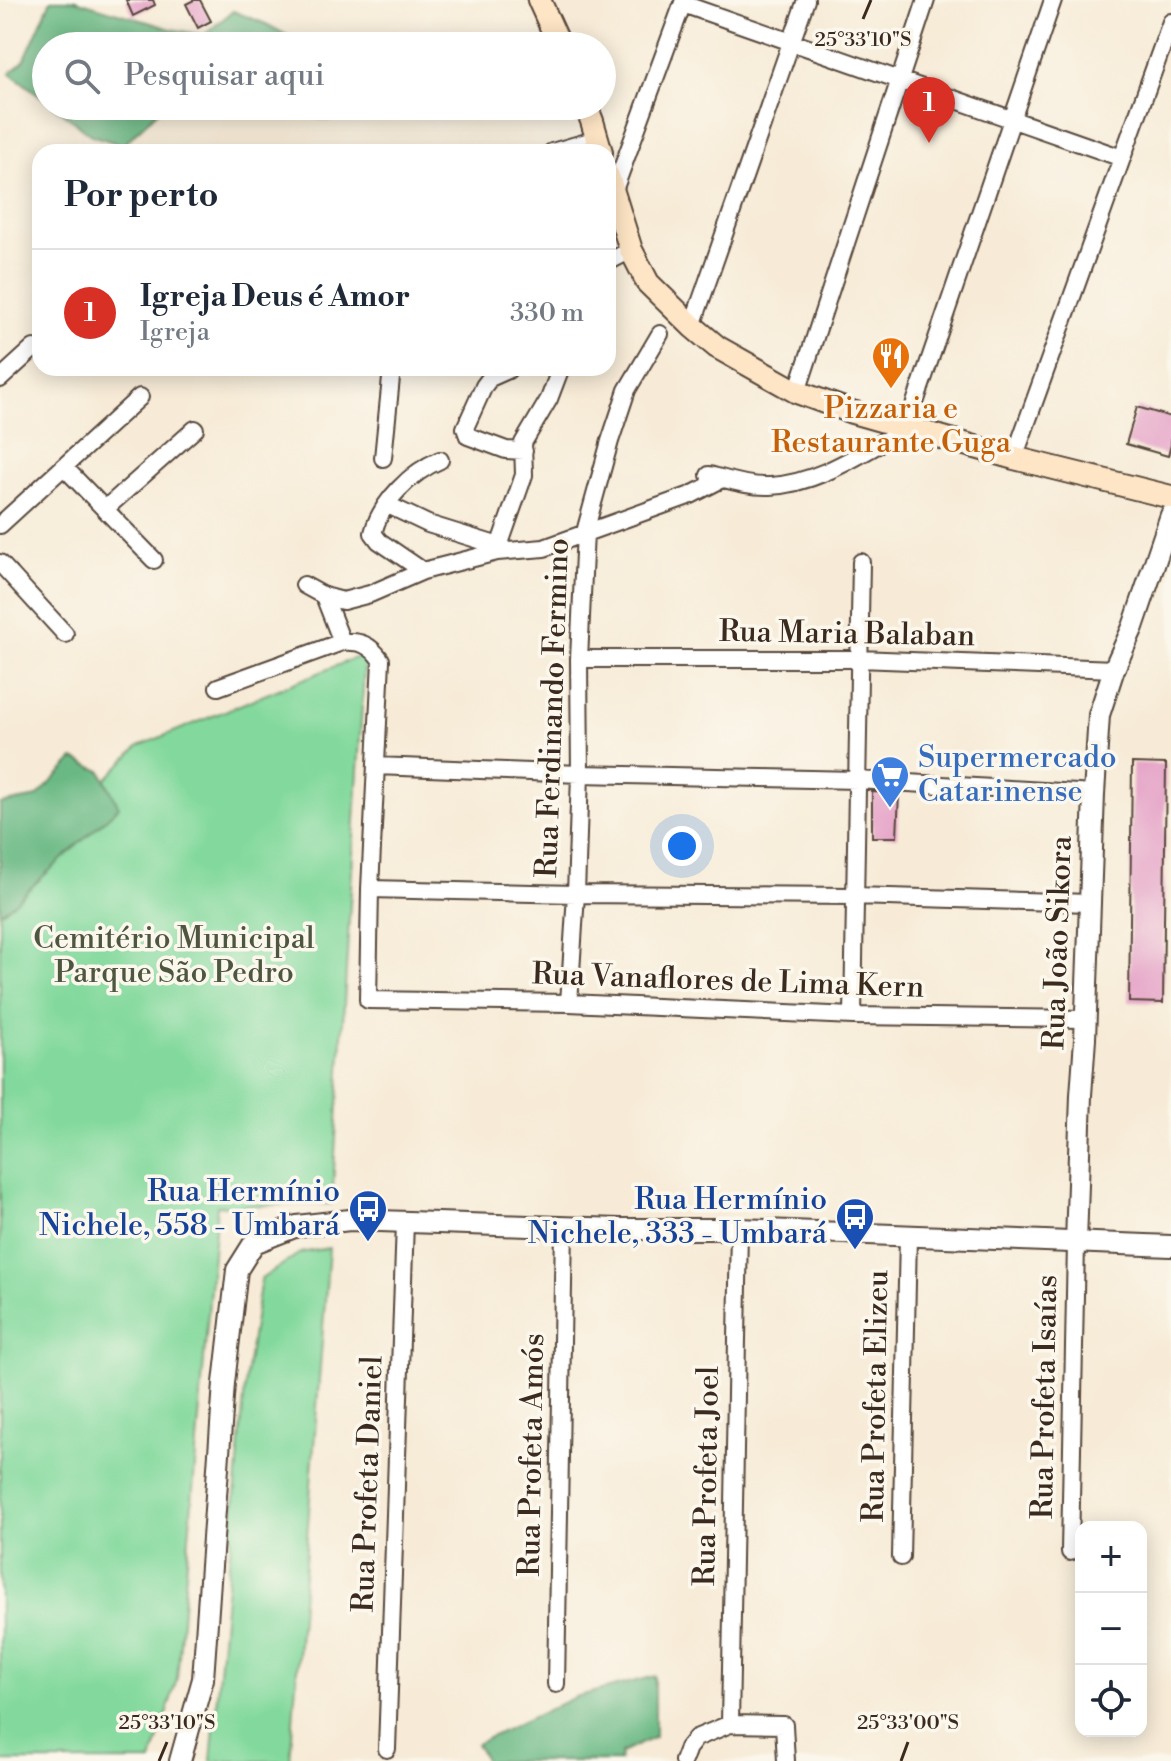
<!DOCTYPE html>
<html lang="pt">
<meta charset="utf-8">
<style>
:root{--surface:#fff;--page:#f6f6f7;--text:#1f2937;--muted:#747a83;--line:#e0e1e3;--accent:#d93025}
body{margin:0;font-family:"Libre Bodoni",serif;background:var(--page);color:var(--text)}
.controls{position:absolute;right:24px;bottom:24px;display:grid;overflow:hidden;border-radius:16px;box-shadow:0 4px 20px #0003}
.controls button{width:72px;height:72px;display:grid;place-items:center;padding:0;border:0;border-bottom:2px solid var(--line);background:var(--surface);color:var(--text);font:40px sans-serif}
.you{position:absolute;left:682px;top:846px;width:28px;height:28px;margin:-20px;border:6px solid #fff;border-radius:50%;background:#1a73e8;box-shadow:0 0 0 12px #1a73e833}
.badge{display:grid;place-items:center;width:52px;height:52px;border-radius:50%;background:var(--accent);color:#fff;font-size:26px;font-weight:700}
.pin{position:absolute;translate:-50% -66px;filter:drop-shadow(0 2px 4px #0008)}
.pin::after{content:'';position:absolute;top:42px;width:28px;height:24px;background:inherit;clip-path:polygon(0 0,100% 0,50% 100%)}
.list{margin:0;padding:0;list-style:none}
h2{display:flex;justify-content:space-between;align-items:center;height:104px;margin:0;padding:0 32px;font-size:34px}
h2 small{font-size:26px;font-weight:400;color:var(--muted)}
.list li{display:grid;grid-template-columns:52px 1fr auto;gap:24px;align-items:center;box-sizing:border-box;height:128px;padding:0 32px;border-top:2px solid var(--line)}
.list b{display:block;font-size:30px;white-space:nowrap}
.list p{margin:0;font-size:26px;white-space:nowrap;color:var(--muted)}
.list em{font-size:26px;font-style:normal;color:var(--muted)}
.icon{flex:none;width:44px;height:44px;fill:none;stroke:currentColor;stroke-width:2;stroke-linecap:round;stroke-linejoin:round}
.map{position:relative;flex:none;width:1171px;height:1761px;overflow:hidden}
.search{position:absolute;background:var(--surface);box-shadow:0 4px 20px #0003;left:32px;top:32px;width:584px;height:88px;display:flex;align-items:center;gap:20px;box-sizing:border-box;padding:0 28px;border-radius:44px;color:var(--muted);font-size:30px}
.panel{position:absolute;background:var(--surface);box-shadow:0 4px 20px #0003;left:32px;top:144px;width:584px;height:232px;border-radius:24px}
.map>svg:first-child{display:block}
.green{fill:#83d99d;stroke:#5f825e;stroke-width:2}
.forest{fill:#6ab984;stroke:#527251;stroke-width:2}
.building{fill:#e5a3c7}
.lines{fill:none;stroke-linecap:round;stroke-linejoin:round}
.minor-casing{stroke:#57473a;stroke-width:20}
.tertiary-casing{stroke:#57473a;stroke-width:24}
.secondary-casing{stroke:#57473a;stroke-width:26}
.minor{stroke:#fff;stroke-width:16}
.tertiary{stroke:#fff;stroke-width:20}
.secondary{stroke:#fee5c5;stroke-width:22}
.ticks{fill:none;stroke:#3b2a1e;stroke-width:3}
.labels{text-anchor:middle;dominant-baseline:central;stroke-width:7;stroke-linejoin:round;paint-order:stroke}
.food-label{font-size:30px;fill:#c56008;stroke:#fbf7ec}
.street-label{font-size:30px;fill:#3b2a1e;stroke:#fbf7ec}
.shop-label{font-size:30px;fill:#366cbe;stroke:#fbf7ec;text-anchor:start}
.park-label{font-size:30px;fill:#4d563e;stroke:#fbf7ec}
.transit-label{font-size:30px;fill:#164399;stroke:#fbf7ec;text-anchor:end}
.ticks-label{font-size:20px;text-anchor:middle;fill:#3b2a1e;stroke:#fbf7ec;stroke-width:7;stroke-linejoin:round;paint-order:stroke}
</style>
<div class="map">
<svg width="1171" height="1761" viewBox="0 0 1171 1761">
<rect width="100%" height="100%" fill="#fbf7ec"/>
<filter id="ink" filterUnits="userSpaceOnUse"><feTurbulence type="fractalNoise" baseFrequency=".0125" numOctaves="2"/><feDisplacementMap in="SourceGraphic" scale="16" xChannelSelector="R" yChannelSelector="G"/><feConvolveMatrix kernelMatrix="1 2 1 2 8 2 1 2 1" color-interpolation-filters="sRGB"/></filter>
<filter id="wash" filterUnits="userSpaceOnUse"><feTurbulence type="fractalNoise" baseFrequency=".006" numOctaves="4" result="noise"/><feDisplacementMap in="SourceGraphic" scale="32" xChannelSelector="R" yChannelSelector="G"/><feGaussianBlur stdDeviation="1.8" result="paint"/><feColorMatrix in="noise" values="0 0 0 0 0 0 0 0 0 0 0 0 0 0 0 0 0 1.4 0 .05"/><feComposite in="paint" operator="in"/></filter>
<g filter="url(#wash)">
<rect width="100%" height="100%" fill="#f7ebd7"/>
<!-- green -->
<path class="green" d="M365,654L332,1204L217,1206L177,1679L152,1761H0V886L139,746Z
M329,1248L290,1761H211L246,1376L261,1279L300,1253Z"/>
<!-- forest -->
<path class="forest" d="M51,0H75L171,29L204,35L233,11L266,24L307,46H46V100L10,73L24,61Z
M54,106H169L160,109L123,145L91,135Z
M256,106H364L367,115L329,120Z
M74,759L101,771L119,807L14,903L0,913V804L37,797Z
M655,1676V1737L621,1753L620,1761H486L476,1744L575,1697Z"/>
<g id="blocks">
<!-- building -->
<path class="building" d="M126,0H153L155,5L133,16Z
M194,0H200L211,21L198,28L186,4Z
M1137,407L1171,417V445L1168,456L1126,444Z
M1132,763L1166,764L1163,1003L1129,1002Z
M872,792L899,793L897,837H872Z"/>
</g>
</g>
<g filter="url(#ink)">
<use href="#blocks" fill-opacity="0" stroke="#57473a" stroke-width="2"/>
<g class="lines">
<defs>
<path id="minor" d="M683,4L1122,158
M552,152L597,139
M613,193L684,0
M608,262L631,250
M692,326L806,0
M509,368L508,370L490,378L484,386L465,428L468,436L506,450L524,451
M0,379L34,348
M797,392L926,0
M383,458L392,368
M1014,458L1171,22
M64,467L154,560
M709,475C729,480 749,487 770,486C819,484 864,451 906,429L1053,0
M388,505L428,524L499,546
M105,509L195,429
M0,525L140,397
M497,552L524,475L523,443L549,399L560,370
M0,563L65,634
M423,571L379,541L373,533C381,502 411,472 440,460
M304,585L324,596L343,601L370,594L423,571L497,552L544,548L691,495L722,479
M324,596L342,642C360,641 370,644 381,660L370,889L368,1000L569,1003L853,1016L1085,1019
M579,659H859L1114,669
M218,687L342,642
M376,766L580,774L857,780L1094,794
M370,889L576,894L855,896L1090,903
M569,1003L576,894L580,774L579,659L585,532L610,441L627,390L660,334
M853,1016L861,562
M1070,1552L1076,1243
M901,1557L908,1236
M556,1684L564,1227
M730,1724L739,1229
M387,1749L405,1222
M683,1761L688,1748L696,1738L730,1724L784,1725L786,1761"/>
<path id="tertiary" d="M1076,1243L1081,1095L1085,1039L1094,794L1099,715L1114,669L1133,627L1171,515
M180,1761L203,1679L224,1383L237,1270L254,1243L297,1226L350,1220L620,1229H739L1171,1246"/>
<path id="secondary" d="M539,0L560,46
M586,106L592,121L601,152
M608,176L631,250L648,283L692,326L717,347L797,392L852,412L1014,458L1171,497"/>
</defs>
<!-- minor casing -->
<use href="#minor" class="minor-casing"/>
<!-- tertiary casing -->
<use href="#tertiary" class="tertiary-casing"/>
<!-- secondary casing -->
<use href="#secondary" class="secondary-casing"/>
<!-- minor -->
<use href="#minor" class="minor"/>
<!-- tertiary -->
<use href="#tertiary" class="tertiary"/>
<!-- secondary -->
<use href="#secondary" class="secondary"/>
</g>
</g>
<!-- ticks -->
<path class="ticks" d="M863,19L871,0M159,1761L167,1742M901,1761L908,1742"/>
<!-- icons -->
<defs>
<symbol id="restaurant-pin" viewBox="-11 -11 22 30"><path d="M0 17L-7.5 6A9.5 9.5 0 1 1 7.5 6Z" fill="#e8710a" stroke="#fbf7ec"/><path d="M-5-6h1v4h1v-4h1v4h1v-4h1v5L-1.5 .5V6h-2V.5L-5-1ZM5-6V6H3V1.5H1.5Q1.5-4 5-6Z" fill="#fff"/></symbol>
<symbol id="supermarket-pin" viewBox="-11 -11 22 30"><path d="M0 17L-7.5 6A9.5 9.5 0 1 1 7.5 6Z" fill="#3f7fe0" stroke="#fbf7ec"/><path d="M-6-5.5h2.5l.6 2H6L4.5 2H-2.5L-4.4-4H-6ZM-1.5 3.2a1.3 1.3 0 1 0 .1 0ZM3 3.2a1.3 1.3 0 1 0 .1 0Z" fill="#fff"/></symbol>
<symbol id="bus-pin" viewBox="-11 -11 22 30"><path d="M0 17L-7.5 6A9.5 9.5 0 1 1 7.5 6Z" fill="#1a4fb4" stroke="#fbf7ec"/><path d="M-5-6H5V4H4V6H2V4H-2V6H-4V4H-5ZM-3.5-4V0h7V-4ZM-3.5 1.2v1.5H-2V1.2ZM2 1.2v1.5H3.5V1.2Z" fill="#fff"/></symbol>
</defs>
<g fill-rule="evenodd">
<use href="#restaurant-pin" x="869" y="334" width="44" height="60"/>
<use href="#supermarket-pin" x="868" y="753" width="44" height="60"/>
<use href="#bus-pin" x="346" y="1187" width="44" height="60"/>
<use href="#bus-pin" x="833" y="1195" width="44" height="60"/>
</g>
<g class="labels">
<!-- food labels -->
<g class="food-label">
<text x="891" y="409">Pizzaria e<tspan x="891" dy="34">Restaurante Guga</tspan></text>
</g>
<!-- street labels -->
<g class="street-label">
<text transform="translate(847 634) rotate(1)">Rua Maria Balaban</text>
<text transform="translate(553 708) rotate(-88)">Rua Ferdinando Fermino</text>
<text transform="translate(1058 943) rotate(-88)">Rua João Sikora</text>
<text transform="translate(728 981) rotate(2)">Rua Vanaflores de Lima Kern</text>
<text transform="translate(876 1396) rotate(-89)">Rua Profeta Elizeu</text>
<text transform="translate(1045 1397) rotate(-89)">Rua Profeta Isaías</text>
<text transform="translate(532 1455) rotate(-89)">Rua Profeta Amós</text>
<text transform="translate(707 1476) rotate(-89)">Rua Profeta Joel</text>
<text transform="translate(368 1484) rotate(-88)">Rua Profeta Daniel</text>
</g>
<!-- shop labels -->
<g class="shop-label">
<text x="918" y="758">Supermercado<tspan x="918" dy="34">Catarinense</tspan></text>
</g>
<!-- park labels -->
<g class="park-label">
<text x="174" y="939">Cemitério Municipal<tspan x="174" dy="34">Parque São Pedro</tspan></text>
</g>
<!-- transit labels -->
<g class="transit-label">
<text x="340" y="1192">Rua Hermínio<tspan x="340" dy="34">Nichele, 558 - Umbará</tspan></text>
<text x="827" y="1200">Rua Hermínio<tspan x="827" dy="34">Nichele, 333 - Umbará</tspan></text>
</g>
</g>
<g class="ticks-label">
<text x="863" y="46">25°33'10"S</text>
<text x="167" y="1729">25°33'10"S</text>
<text x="908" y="1729">25°33'00"S</text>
</g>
</svg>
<div class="controls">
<button>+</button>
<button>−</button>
<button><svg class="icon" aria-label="locate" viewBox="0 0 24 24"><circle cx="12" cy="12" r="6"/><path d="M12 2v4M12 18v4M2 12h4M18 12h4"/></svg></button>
</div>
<div class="you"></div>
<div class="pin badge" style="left:929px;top:143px">1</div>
<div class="search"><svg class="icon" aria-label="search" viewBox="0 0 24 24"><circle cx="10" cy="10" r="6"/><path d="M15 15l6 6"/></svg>Pesquisar aqui</div>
<section class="panel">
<h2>Por perto<small></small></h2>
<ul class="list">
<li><span class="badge">1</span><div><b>Igreja Deus é Amor</b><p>Igreja</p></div><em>330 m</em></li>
</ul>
</section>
</div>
